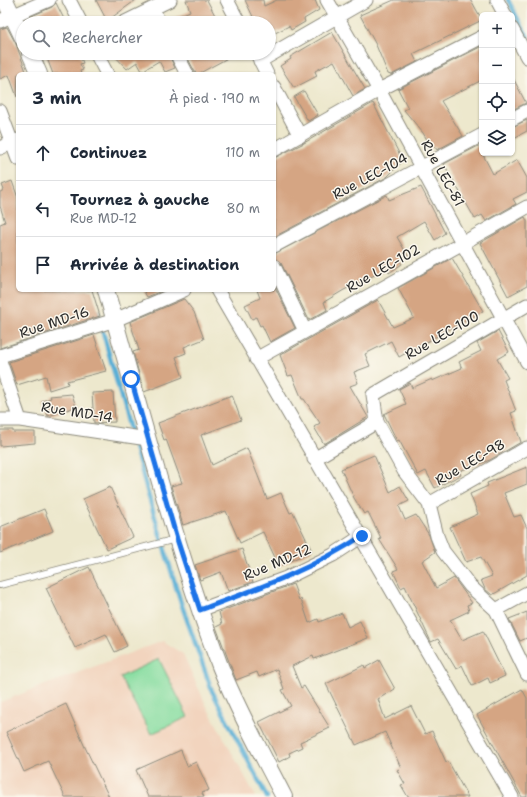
<!DOCTYPE html>
<html lang="fr">
<meta charset="utf-8">
<style>
:root{--surface:#fff;--page:#f6f6f7;--text:#1f2937;--muted:#747a83;--line:#e0e1e3}
body{margin:0;font-family:"Shantell Sans",sans-serif;background:var(--page);color:var(--text)}
.controls{position:absolute;right:12px;top:12px;display:grid;overflow:hidden;border-radius:6px;box-shadow:0 1px 3px #0004}
.controls button{width:36px;height:36px;display:grid;place-items:center;padding:0;border:0;border-bottom:1px solid var(--line);background:var(--surface);color:var(--text);font:20px sans-serif}
.stop{position:absolute;width:12px;height:12px;margin:-9px;border:3px solid #1a73e8;border-radius:50%;background:#fff}
.stop.end{background:#1a73e8;border-color:#fff;box-shadow:0 1px 4px #0008}
.list{margin:0;padding:0;list-style:none}
h2{display:flex;justify-content:space-between;align-items:center;height:52px;margin:0;padding:0 16px;font-size:17px}
h2 small{font-size:13px;font-weight:400;color:var(--muted)}
.list li{display:grid;grid-template-columns:26px 1fr auto;gap:12px;align-items:center;box-sizing:border-box;height:56px;padding:0 16px;border-top:1px solid var(--line)}
.list b{display:block;font-size:15px;white-space:nowrap}
.list p{margin:0;font-size:13px;white-space:nowrap;color:var(--muted)}
.list em{font-size:13px;font-style:normal;color:var(--muted)}
.icon{flex:none;width:22px;height:22px;fill:none;stroke:currentColor;stroke-width:2;stroke-linecap:round;stroke-linejoin:round}
.map{position:relative;flex:none;width:527px;height:797px;overflow:hidden}
.search{position:absolute;background:var(--surface);box-shadow:0 1px 3px #0004;left:16px;top:16px;width:260px;height:44px;display:flex;align-items:center;gap:10px;box-sizing:border-box;padding:0 14px;border-radius:22px;color:var(--muted);font-size:15px}
.panel{position:absolute;background:var(--surface);box-shadow:0 1px 3px #0004;left:16px;top:72px;width:260px;height:220px;border-radius:6px}
.map>svg:first-child{display:block}
.built{fill:#f2d4be}
.green{fill:#87dda0;stroke:#598466}
.lines{fill:none;stroke-linecap:round;stroke-linejoin:round}
.stream{stroke:#59afd5;stroke-width:4.5}
.building{fill:#d5a583}
.service-casing{stroke:#8c8a7c;stroke-width:8}
.minor-casing{stroke:#8c8a7c;stroke-width:15}
.tertiary-casing{stroke:#8c8a7c;stroke-width:18}
.service{stroke:#fff;stroke-width:6}
.minor{stroke:#fff;stroke-width:13}
.tertiary{stroke:#fff;stroke-width:16}
.route{stroke:#1a73e8;stroke-width:5}
.labels{text-anchor:middle;dominant-baseline:central;stroke-width:3;stroke-linejoin:round;paint-order:stroke}
.street-label{font-size:14px;fill:#2b2b2b;stroke:#fbf7ec}
</style>
<div class="map">
<svg width="527" height="797" viewBox="0 0 527 797">
<rect width="100%" height="100%" fill="#fbf7ec"/>
<filter id="ink" filterUnits="userSpaceOnUse"><feTurbulence type="fractalNoise" baseFrequency=".025" numOctaves="2"/><feDisplacementMap in="SourceGraphic" scale="8" xChannelSelector="R" yChannelSelector="G"/><feConvolveMatrix kernelMatrix="1 2 1 2 8 2 1 2 1" color-interpolation-filters="sRGB"/></filter>
<filter id="wash" filterUnits="userSpaceOnUse"><feTurbulence type="fractalNoise" baseFrequency=".012" numOctaves="4" result="noise"/><feDisplacementMap in="SourceGraphic" scale="16" xChannelSelector="R" yChannelSelector="G"/><feGaussianBlur stdDeviation="0.9" result="paint"/><feColorMatrix in="noise" values="0 0 0 0 0 0 0 0 0 0 0 0 0 0 0 0 0 1.4 0 .05"/><feComposite in="paint" operator="in"/></filter>
<g filter="url(#wash)">
<rect width="100%" height="100%" fill="#ede8cd"/>
<!-- built -->
<path class="built" d="M162,641L183,654L207,707L256,797H0V702Z"/>
<!-- green -->
<path class="green" d="M159,659L188,717L151,734L120,677Z"/>
<g class="lines">
<!-- stream -->
<path class="stream" d="M508,0L527,36
M97,311L150,501L180,600L212,691L267,797"/>
</g>
<g id="blocks">
<!-- building -->
<path class="building" d="M96,0H136L107,21Z
M186,0H207L219,23H168L167,21L190,11Z
M245,0H263L264,6L277,0H315L319,10L304,19L305,22L291,30L289,26L269,36V23H256Z
M394,0H471L482,20L413,54L417,62L391,75L388,74L376,45L360,15Z
M56,3L66,23H26L25,19L52,7Z
M7,27L16,44L27,74H18L17,97L9,75L0,79V29Z
M332,32L365,89L353,96L334,61L315,71L317,76L294,88L280,66L291,59L290,57Z
M482,46V80L441,101L463,136L437,150L435,147L432,148L423,133L404,110L408,108L398,89Z
M45,53H79L83,63L80,64L83,70L80,71L81,74H53Z
M112,53H168L175,68L165,72L159,61L142,71L137,62L127,69Z
M191,53H237L198,74L195,72L186,55Z
M512,76L526,103L512,110Z
M304,91L318,115L308,121L294,97Z
M373,103L403,161L387,177L274,237V158L304,143Z
M527,120V131L512,139V127Z
M482,144V153L493,174L517,160L527,178V192L513,199L516,204L486,221L482,215L475,219L444,164Z
M12,181L18,198V290H92L100,316L0,348V224L5,222L0,206V192L4,190L2,185Z
M421,187L445,233L435,240L424,221L397,237L408,256L400,261L402,264L389,273L387,269L344,290L324,302L327,310L309,320L281,263L274,258V254L387,195L389,200Z
M525,217L527,221V286L508,296L480,243Z
M452,258L483,311L399,357L391,341L365,354L370,366L354,372L358,383L350,386L368,417L324,444L314,427L320,423L304,399H302L292,375L288,376L280,355L378,300L393,327L414,318L398,288Z
M274,285L295,328L270,342L262,325L260,326L256,317L252,319L245,305L260,298L257,290H274Z
M143,290H164L147,297Z
M184,299L194,312L204,339L184,347L186,353L176,357L183,377L144,392L133,352L139,350L130,322Z
M498,331L509,352L497,359L508,378L504,380L516,411L511,413L521,442L490,460L459,471L461,475L435,488L426,471L418,475L399,440L397,441L384,414L406,404L399,389L410,383L412,388L432,379V381L462,368L459,362L481,351L477,343Z
M94,335L106,371L67,381L68,384L49,390L46,376L17,385L9,362Z
M113,392L115,422L94,423L92,393Z
M72,394L76,407L48,416L42,401L51,398L50,396Z
M232,395L241,420L201,435L212,465L247,448L267,499L281,493L290,513L293,512L312,551L279,566L263,532L240,543L226,511L183,525L171,486L182,483L166,439L164,440L158,423Z
M0,430H13V432H35V443L0,446Z
M374,455L390,492L400,486L409,501L399,506L405,520L416,515L429,535L435,552L422,561L436,588L454,578L472,603L467,605L469,611L450,620L462,640L483,631L505,676L490,683L488,678L472,686L462,665L456,669L438,639L431,642L405,586L401,588L393,571L398,569L379,539L381,538L368,512L364,514L354,498L341,469Z
M527,467V484L504,493L514,517L521,515L527,528V575L492,595L485,589L481,580L492,576L481,557L466,562L450,527L478,514L470,494L488,486L487,483Z
M110,487L133,537L107,549L83,499Z
M44,509L53,531L0,553V527Z
M242,549L253,582L228,591L221,572L200,580L195,565Z
M89,567L127,646L115,652L106,634L75,648L46,588Z
M293,584L299,600L301,599L309,623L318,619L319,622L342,613L348,627L360,621L368,638L314,659L313,656L292,666L301,688L304,686L330,728L300,742L302,747L289,753L290,756L279,762L259,722L291,706L282,690L284,689L277,669L259,677L257,672L236,680L216,627L222,624L219,612Z
M527,612V638L520,641L509,619Z
M379,660L395,689L378,699L385,719L411,706L425,734L432,731L446,762L448,761L468,797H408L401,785L405,784L397,770L401,768L385,732L356,745L326,684L364,665L365,668Z
M522,689L527,698V797H522L477,715Z
M66,704L84,745L109,797H65L48,761L24,772L6,732Z
M181,750L187,766L196,762L209,790L202,793L204,797H148L136,770Z"/>
</g>
</g>
<g filter="url(#ink)">
<use href="#blocks" fill-opacity="0" stroke="#8c8a7c" stroke-width="1"/>
<g class="lines">
<defs>
<path id="service" d="M0,585L176,539"/>
<path id="minor" d="M69,0L81,23
M227,0L239,23
M327,0L379,90L527,362
M497,0L505,15
M152,9L160,23
M0,21L49,0
M123,23L170,0
M512,29L527,57
M96,53L107,74
M176,53L187,74
M257,54L267,74
M260,61L366,0
M274,87L300,136
M0,111L18,159
M512,119L527,111
M0,148L18,140
M274,150L379,90L482,37
M274,246L482,135
M274,266L305,331
M217,290L512,797
M527,305L373,395L377,422L404,471L429,504L437,536L443,551L470,586L496,610L527,674
M0,356L115,320L184,290
M256,359L527,207
M0,361L20,420
M0,420H20L148,439
M314,459L377,422
M429,504L527,448
M200,610L286,578L333,555L362,536
M496,610L527,593"/>
<path id="tertiary" d="M5,0L23,38
M30,53L39,74
M106,290C142,416 174,544 220,666C238,711 262,754 284,797"/>
</defs>
<!-- service casing -->
<use href="#service" class="service-casing"/>
<!-- minor casing -->
<use href="#minor" class="minor-casing"/>
<!-- tertiary casing -->
<use href="#tertiary" class="tertiary-casing"/>
<!-- service -->
<use href="#service" class="service"/>
<!-- minor -->
<use href="#minor" class="minor"/>
<!-- tertiary -->
<use href="#tertiary" class="tertiary"/>
</g>
</g>
<g class="lines" filter="url(#ink)">
<!-- route -->
<path class="route" d="M131,379L177,539L200,610C259,588 309,571 362,536"/>
</g>
<g class="labels">
<!-- street labels -->
<g class="street-label">
<text transform="translate(443 173) rotate(61)">Rue LEC-81</text>
<text transform="translate(370 176) rotate(-28)">Rue LEC-104</text>
<text transform="translate(383 268) rotate(-30)">Rue LEC-102</text>
<text transform="translate(54 322) rotate(-18)">Rue MD-16</text>
<text transform="translate(442 335) rotate(-30)">Rue LEC-100</text>
<text transform="translate(77 412) rotate(9)">Rue MD-14</text>
<text transform="translate(470 462) rotate(-30)">Rue LEC-98</text>
<text transform="translate(277 562) rotate(-23)">Rue MD-12</text>
</g>
</g>
</svg>
<div class="controls">
<button>+</button>
<button>−</button>
<button><svg class="icon" aria-label="locate" viewBox="0 0 24 24"><circle cx="12" cy="12" r="6"/><path d="M12 2v4M12 18v4M2 12h4M18 12h4"/></svg></button>
<button><svg class="icon" aria-label="layers" viewBox="0 0 24 24"><path d="M12 4l9 5-9 5-9-5zM3 14l9 5 9-5"/></svg></button>
</div>
<div class="stop" style="left:131px;top:379px"></div>
<div class="stop end" style="left:362px;top:536px"></div>
<div class="search"><svg class="icon" aria-label="search" viewBox="0 0 24 24"><circle cx="10" cy="10" r="6"/><path d="M15 15l6 6"/></svg>Rechercher</div>
<section class="panel">
<h2>3 min<small>À pied · 190 m</small></h2>
<ul class="list">
<li><svg class="icon" aria-label="ahead" viewBox="0 0 24 24"><path d="M12 20V5M6 11l6-6 6 6"/></svg><div><b>Continuez</b></div><em>110 m</em></li>
<li><svg class="icon" aria-label="left" viewBox="0 0 24 24"><path d="M17 20v-9H6M10 6l-5 5 5 5"/></svg><div><b>Tournez à gauche</b><p>Rue MD-12</p></div><em>80 m</em></li>
<li><svg class="icon" aria-label="arrive" viewBox="0 0 24 24"><path d="M6 21V4h12l-3 4 3 4H6"/></svg><div><b>Arrivée à destination</b></div></li>
</ul>
</section>
</div>
